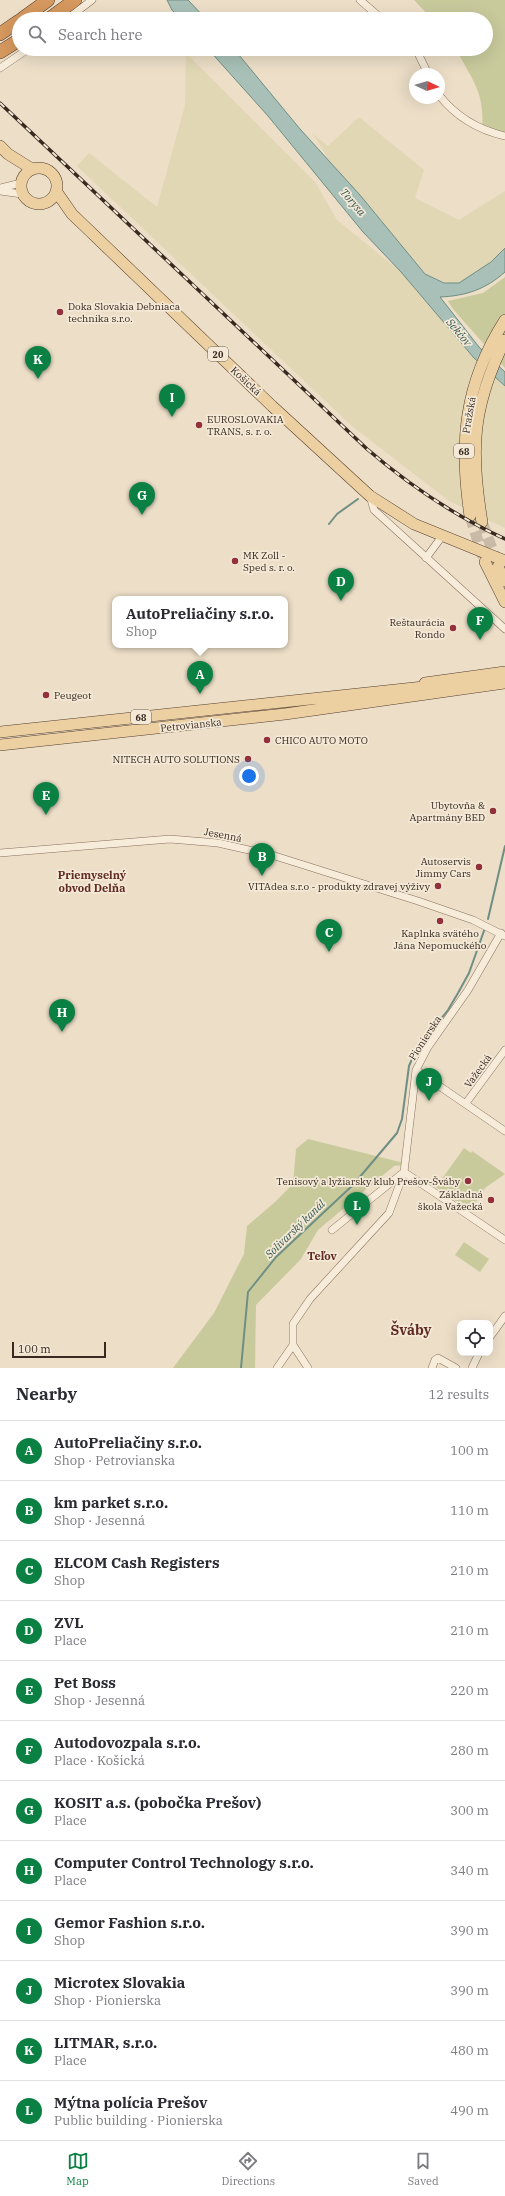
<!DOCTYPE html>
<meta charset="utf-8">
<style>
:root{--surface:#fff;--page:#f7f7f7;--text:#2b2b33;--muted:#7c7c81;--line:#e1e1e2;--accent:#0b8043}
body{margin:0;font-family:"IBM Plex Serif",serif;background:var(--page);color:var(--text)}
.controls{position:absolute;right:12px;bottom:12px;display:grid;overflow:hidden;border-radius:8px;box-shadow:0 4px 16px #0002}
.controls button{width:36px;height:36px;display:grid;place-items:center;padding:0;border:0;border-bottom:1px solid var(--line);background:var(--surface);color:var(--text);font:20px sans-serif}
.compass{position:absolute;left:409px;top:68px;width:36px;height:36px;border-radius:50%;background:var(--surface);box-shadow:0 4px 16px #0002;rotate:94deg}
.scale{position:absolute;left:12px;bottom:10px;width:94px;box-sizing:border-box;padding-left:4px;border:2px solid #382a20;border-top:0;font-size:11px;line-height:14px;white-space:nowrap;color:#382a20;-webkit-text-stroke:3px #f4e9d7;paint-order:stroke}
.you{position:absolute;left:249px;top:776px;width:14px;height:14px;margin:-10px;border:3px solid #fff;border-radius:50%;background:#1a73e8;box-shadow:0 0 0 6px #1a73e833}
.badge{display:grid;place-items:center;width:26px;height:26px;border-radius:50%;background:var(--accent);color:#fff;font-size:13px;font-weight:700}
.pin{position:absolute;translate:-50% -33px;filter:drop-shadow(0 1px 2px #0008)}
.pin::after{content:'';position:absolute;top:21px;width:14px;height:12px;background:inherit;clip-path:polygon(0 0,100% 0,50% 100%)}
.popup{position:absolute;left:112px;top:596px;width:176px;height:52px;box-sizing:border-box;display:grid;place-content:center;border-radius:8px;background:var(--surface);filter:drop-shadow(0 1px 3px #0005);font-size:13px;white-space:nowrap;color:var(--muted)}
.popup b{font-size:15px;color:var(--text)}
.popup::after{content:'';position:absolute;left:50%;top:100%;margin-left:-8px;border:8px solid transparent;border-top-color:var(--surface)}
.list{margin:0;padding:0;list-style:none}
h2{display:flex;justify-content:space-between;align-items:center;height:52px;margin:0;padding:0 16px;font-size:17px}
h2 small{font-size:13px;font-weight:400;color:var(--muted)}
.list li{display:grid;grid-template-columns:26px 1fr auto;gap:12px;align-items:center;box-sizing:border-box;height:60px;padding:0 16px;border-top:1px solid var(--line)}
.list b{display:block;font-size:15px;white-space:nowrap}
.list p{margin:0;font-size:13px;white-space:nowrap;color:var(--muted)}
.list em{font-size:13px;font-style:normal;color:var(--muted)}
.icon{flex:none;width:22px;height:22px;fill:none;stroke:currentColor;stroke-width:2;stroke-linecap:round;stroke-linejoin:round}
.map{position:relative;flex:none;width:505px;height:1368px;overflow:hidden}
.search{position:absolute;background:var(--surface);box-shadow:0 4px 16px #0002;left:12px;right:12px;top:12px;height:44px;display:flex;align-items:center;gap:10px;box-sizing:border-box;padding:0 14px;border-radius:22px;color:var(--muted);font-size:15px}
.sheet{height:772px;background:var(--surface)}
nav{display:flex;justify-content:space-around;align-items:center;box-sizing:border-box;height:56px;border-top:1px solid var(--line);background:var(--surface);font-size:11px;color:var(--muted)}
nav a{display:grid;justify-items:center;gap:2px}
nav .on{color:var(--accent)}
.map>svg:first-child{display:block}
.farmland{fill:#e1d7b5}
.green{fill:#c8ca9c}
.water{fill:#a8c0b7;stroke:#6f8e84}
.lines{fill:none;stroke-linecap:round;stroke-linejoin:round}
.stream{stroke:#6f8e84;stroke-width:2}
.primary-tunnel{stroke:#c8baa6;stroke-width:11;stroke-dasharray:11 5.5;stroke-linecap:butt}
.street-casing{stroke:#87705e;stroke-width:8}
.primary-casing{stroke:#553f31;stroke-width:12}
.highway-casing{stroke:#553f31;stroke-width:14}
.street{stroke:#f7ecda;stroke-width:7}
.primary{stroke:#ecd0a2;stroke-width:11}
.highway{stroke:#d5985e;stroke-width:13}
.rail-casing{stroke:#382a20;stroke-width:3.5}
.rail{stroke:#f4e9d7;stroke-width:2;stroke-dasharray:6;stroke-linecap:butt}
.poi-dot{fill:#923139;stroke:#f4e9d7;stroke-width:1.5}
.labels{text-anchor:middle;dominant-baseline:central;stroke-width:3.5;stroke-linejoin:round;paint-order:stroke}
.shield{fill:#f4e9d7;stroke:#706357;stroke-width:1}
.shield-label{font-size:9px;font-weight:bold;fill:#382a20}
.poi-label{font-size:10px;fill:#382a20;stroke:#f4e9d7;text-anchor:end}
.street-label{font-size:10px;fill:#382a20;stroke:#f4e9d7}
.water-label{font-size:11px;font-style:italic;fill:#315751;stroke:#f4e9d7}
.neighbourhood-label{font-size:11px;font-weight:bold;fill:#622b22;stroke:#f4e9d7}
.district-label{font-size:14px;font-weight:bold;fill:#622b22;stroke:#f4e9d7}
</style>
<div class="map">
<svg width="505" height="1368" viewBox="0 0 505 1368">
<rect width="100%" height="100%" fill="#ecdec7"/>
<!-- farmland -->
<path class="farmland" d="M186,53L315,182L337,220L401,272L474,358L505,386V528L449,501L353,427L77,166L89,153L157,207L185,105Z
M359,117L424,170L415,198L459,220L505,191V247L491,262L470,277L459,283L452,284L431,278L417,266L360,195L329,160L313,134L328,146Z"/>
<!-- green -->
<path class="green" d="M414,0H505V134L482,128C485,92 472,80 456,49H486V19H432Z
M505,277V368L453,309L448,301L483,293Z
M308,1139L404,1163V1165L394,1166L318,1230L301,1259L256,1305L255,1368H173L214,1313L244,1254L247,1226L274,1203L293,1184L296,1149Z
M464,1148L471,1153L472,1151L505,1174L485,1188L470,1211L436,1187Z
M464,1242L489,1259L480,1272L455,1255Z"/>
<!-- water -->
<path class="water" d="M167,0H188L206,19H181L172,10Z
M208,49H234L300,129L360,195L425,274L444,283H459L491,262L505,248V272C486,289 466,296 440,297L479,347L505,372V386L474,358L401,272L363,232L268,116Z"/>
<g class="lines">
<!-- stream -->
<path class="stream" d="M329,524L337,514L358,499
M488,919L505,846
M241,1368L248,1292L276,1257L353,1185L397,1133L402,1119L409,1066L415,1052L448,1010L458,993L469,973L485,928"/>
<!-- primary-tunnel -->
<path class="primary-tunnel" d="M470,516L483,557
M482,522L497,562"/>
<defs>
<path id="street" d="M360,0L382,19
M67,19L92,0
M416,49L428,74
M0,68L28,49
M439,95C456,117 479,130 505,136
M0,188L21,183
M0,191L22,194
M370,496L374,510L505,629
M426,558L443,535
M0,853L170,839L218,843L275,856L418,901L473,920L505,936
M416,1070L505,1131
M466,1103L505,1050
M332,1230L404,1172L505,1240
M490,1337L505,1316
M277,1368L293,1345
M308,1368L293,1345V1324L310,1299L389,1213L404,1172L416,1070L428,1047L468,990L501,933
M432,1368L435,1360L438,1358L456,1368
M472,1368L479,1353"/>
<path id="primary" d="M0,146L8,154L32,169
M21 186a18 18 0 1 1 36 0a18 18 0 1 1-36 0Z
M56,191L72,214L272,406L370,496L414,524L505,561
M470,516C459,442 464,384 505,320
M482,522C470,450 472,407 505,340
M485,562L505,602
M498,567L505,581
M425,683L505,672
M0,732L433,686
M0,745L285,714L505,683"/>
<path id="highway" d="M22,19L48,0
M49,19L75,0
M0,34L19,21
M0,52L19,40"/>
</defs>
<!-- street casing -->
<use href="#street" class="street-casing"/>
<!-- primary casing -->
<use href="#primary" class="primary-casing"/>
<!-- highway casing -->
<use href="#highway" class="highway-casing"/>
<!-- street -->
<use href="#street" class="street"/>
<!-- primary -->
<use href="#primary" class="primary"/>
<!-- highway -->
<use href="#highway" class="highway"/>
<defs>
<path id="rail" d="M0,103L367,449C409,485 455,516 505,539"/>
</defs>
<!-- rail casing -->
<use href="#rail" class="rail-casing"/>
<!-- rail -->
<use href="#rail" class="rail"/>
</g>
<!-- markers -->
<g class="poi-dot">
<circle cx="60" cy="312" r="4"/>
<circle cx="199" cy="425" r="4"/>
<circle cx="235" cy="561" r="4"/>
<circle cx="453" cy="628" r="4"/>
<circle cx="46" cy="695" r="4"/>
<circle cx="267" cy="740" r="4"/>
<circle cx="248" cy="759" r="4"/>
<circle cx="493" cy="811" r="4"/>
<circle cx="479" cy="867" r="4"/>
<circle cx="438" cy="886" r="4"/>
<circle cx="440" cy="921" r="4"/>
<circle cx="468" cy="1181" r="4"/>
<circle cx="491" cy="1200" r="4"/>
</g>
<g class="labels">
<!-- shield labels -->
<g class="shield">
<rect x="208" y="347" width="20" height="14" rx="3"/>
<rect x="454" y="444" width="20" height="14" rx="3"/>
<rect x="131" y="710" width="20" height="14" rx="3"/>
</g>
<g class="shield-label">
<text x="218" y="354">20</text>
<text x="464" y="451">68</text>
<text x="141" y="717">68</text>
</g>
<!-- poi labels -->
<g class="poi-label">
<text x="68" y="306" text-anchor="start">Doka Slovakia Debniaca<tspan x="68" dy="12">technika s.r.o.</tspan></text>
<text x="207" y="419" text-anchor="start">EUROSLOVAKIA<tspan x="207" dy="12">TRANS, s. r. o.</tspan></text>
<text x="243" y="555" text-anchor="start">MK Zoll -<tspan x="243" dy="12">Sped s. r. o.</tspan></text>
<text x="445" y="622">Reštaurácia<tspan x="445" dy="12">Rondo</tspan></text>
<text x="54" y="695" text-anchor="start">Peugeot</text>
<text x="275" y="740" text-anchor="start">CHICO AUTO MOTO</text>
<text x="240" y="759">NITECH AUTO SOLUTIONS</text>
<text x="485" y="805">Ubytovňa &amp;<tspan x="485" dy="12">Apartmány BED</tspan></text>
<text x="471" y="861">Autoservis<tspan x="471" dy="12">Jimmy Cars</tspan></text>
<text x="430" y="886">VITAdea s.r.o - produkty zdravej výživy</text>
<text x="440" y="933" text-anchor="middle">Kaplnka svätého<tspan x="440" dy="12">Jána Nepomuckého</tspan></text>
<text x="460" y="1181">Tenisový a lyžiarsky klub Prešov-Šváby</text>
<text x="483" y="1194">Základná<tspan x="483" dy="12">škola Važecká</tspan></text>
</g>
<!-- street labels -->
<g class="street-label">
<text transform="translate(246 381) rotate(43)">Košická</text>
<text transform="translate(469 415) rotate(-80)">Pražská</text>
<text transform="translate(191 725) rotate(-6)">Petrovianska</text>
<text transform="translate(223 835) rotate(11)">Jesenná</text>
<text transform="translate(425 1038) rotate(-57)">Pionierska</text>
<text transform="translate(478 1071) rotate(-54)">Važecká</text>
</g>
<!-- water labels -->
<g class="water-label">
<text transform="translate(353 202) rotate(49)">Torysa</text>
<text transform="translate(459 332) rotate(50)">Sekčov</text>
<text transform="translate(295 1229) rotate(-44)">Solivarský kanál</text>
</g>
<!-- neighbourhood labels -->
<g class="neighbourhood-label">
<text x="92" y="875">Priemyselný<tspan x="92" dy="13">obvod Delňa</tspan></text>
<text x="322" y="1256">Teľov</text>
</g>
<!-- district labels -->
<g class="district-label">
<text x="411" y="1330">Šváby</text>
</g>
</g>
</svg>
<div class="controls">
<button><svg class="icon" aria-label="locate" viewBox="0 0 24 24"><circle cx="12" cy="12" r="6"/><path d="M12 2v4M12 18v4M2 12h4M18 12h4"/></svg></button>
</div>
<svg class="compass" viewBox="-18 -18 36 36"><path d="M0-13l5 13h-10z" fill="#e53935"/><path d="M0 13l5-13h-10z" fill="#7c7c81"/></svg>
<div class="scale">100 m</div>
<div class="you"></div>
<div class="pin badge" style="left:200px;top:694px">A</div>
<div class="popup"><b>AutoPreliačiny s.r.o.</b>Shop</div>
<div class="pin badge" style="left:262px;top:876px">B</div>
<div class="pin badge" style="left:329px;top:952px">C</div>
<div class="pin badge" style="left:341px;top:601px">D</div>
<div class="pin badge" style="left:46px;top:815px">E</div>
<div class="pin badge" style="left:480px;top:640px">F</div>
<div class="pin badge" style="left:142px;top:515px">G</div>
<div class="pin badge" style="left:62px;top:1032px">H</div>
<div class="pin badge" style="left:172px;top:417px">I</div>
<div class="pin badge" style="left:429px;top:1101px">J</div>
<div class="pin badge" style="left:38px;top:379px">K</div>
<div class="pin badge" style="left:357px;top:1225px">L</div>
<div class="search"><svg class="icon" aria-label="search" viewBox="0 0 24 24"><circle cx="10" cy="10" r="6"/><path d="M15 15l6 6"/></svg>Search here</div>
</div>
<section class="sheet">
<h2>Nearby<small>12 results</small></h2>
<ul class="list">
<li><span class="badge">A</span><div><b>AutoPreliačiny s.r.o.</b><p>Shop · Petrovianska</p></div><em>100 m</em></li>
<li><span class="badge">B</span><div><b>km parket s.r.o.</b><p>Shop · Jesenná</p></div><em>110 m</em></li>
<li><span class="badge">C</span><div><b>ELCOM Cash Registers</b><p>Shop</p></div><em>210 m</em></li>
<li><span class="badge">D</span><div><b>ZVL</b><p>Place</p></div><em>210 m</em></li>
<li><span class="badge">E</span><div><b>Pet Boss</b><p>Shop · Jesenná</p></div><em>220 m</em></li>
<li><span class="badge">F</span><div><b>Autodovozpala s.r.o.</b><p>Place · Košická</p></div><em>280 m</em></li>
<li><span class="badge">G</span><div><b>KOSIT a.s. (pobočka Prešov)</b><p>Place</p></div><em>300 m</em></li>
<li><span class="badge">H</span><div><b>Computer Control Technology s.r.o.</b><p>Place</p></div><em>340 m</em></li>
<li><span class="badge">I</span><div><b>Gemor Fashion s.r.o.</b><p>Shop</p></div><em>390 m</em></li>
<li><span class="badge">J</span><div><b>Microtex Slovakia</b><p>Shop · Pionierska</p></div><em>390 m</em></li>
<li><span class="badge">K</span><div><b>LITMAR, s.r.o.</b><p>Place</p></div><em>480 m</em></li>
<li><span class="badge">L</span><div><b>Mýtna polícia Prešov</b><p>Public building · Pionierska</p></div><em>490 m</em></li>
</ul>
</section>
<nav>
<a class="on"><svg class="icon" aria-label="map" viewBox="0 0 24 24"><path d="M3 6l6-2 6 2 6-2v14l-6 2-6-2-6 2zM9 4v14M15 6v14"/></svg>Map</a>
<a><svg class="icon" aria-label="directions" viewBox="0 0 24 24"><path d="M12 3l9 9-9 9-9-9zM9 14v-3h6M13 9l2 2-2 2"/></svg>Directions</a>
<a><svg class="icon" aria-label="saved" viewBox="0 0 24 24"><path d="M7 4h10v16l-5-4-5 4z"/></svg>Saved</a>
</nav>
